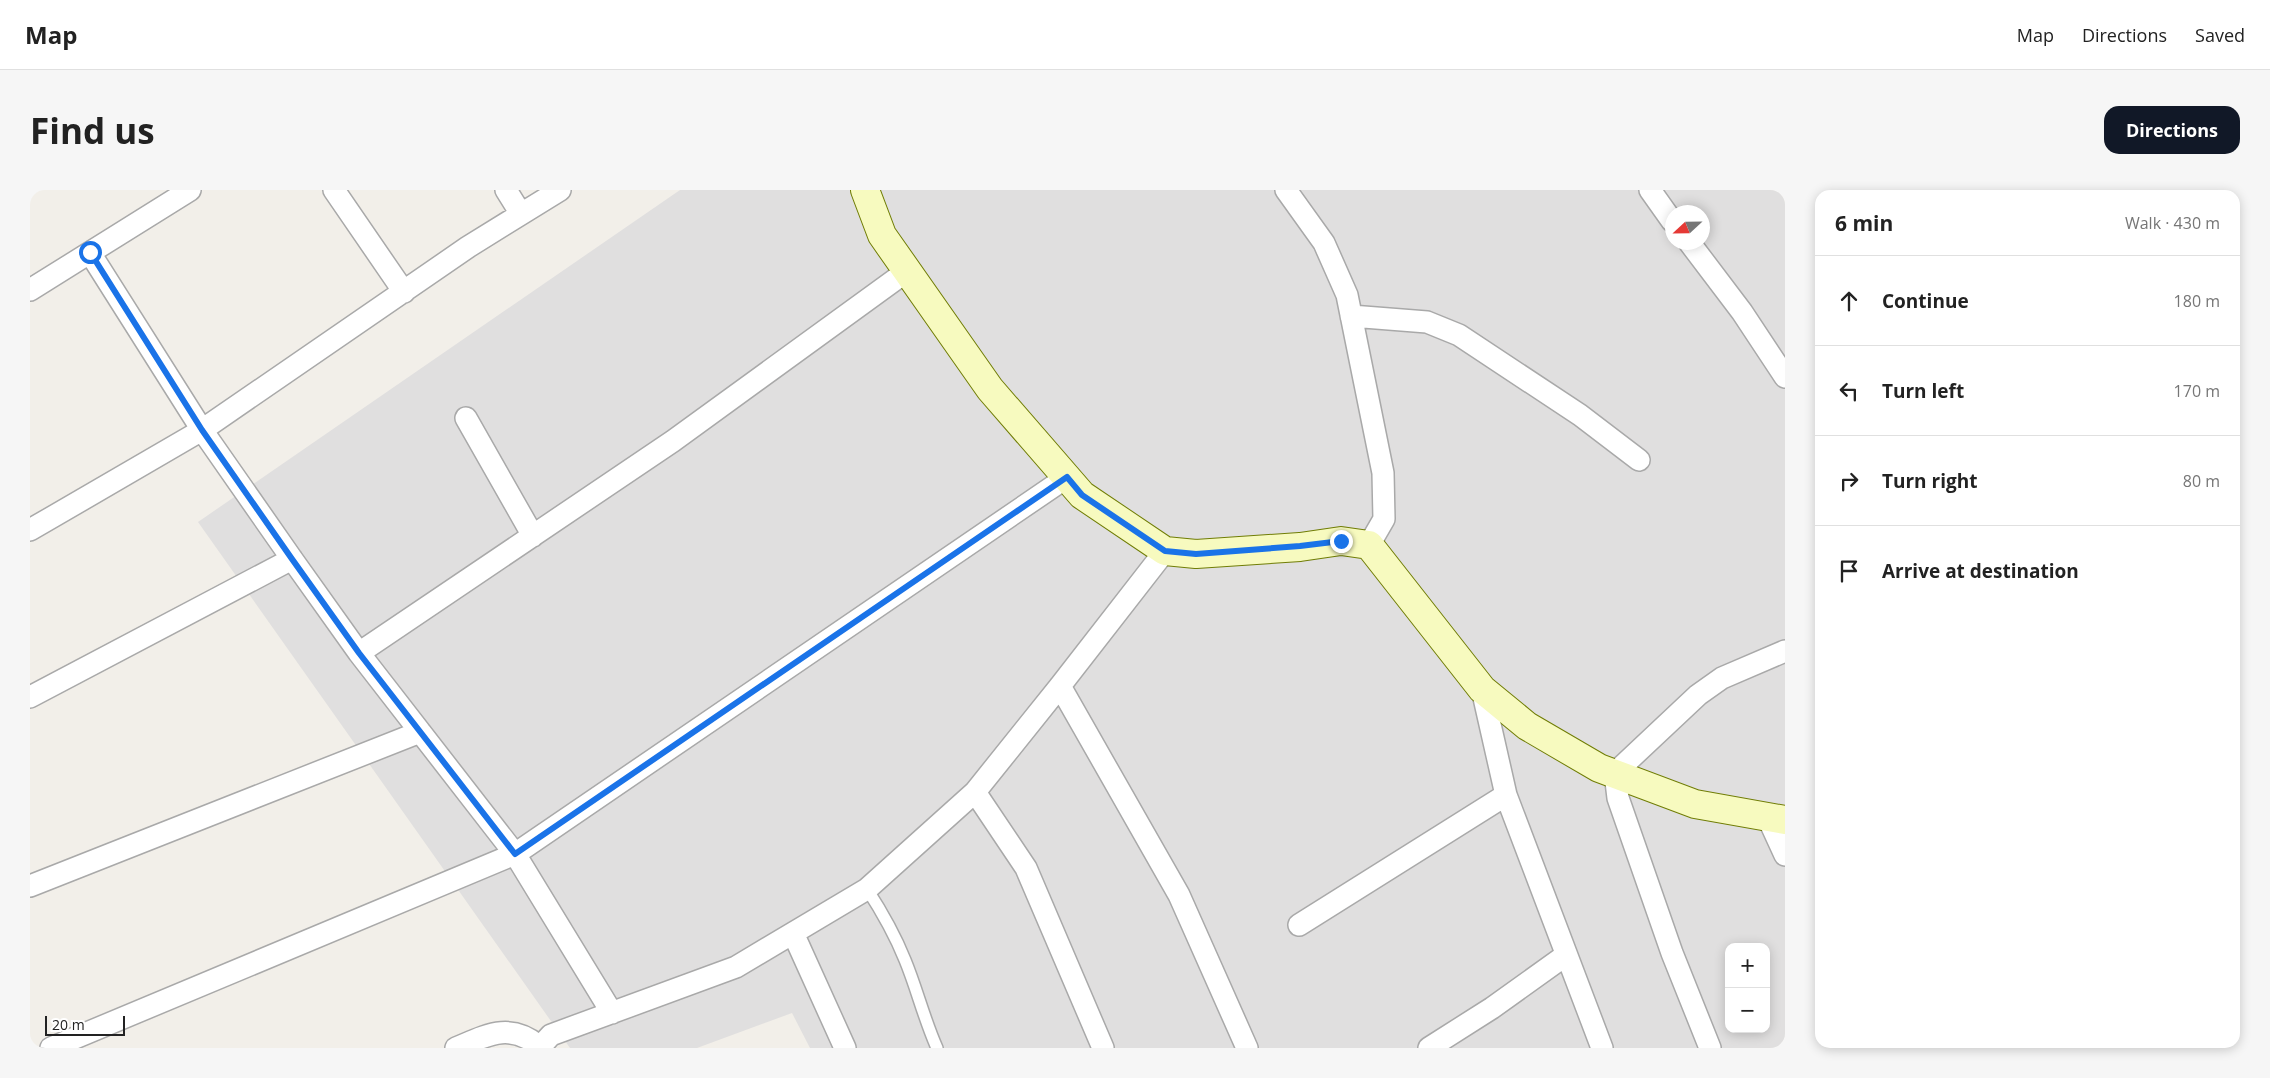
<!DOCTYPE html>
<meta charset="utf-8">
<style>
:root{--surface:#fff;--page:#f6f6f6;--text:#222;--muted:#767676;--line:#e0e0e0;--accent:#111827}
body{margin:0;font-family:"Open Sans",sans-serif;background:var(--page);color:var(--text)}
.controls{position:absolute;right:15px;bottom:15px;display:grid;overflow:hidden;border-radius:10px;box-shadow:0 2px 12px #0003}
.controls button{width:45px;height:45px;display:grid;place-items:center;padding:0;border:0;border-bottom:1px solid var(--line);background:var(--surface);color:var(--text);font:25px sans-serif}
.compass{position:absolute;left:1635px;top:15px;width:45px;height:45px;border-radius:50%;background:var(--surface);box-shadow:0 2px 12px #0003;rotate:248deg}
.scale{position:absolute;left:15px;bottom:12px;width:80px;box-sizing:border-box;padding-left:5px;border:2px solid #222;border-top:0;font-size:14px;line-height:18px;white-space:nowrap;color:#222;-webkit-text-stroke:4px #fff;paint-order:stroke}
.stop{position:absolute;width:15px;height:15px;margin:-11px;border:4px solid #1a73e8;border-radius:50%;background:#fff}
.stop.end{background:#1a73e8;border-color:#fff;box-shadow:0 1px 5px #0008}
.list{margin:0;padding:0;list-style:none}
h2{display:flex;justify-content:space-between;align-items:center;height:65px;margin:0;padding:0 20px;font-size:21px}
h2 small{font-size:16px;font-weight:400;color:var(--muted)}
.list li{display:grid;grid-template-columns:32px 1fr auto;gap:15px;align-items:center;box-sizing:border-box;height:90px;padding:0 20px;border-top:1px solid var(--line)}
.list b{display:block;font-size:19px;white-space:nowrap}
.list em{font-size:16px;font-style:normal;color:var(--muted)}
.icon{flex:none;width:28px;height:28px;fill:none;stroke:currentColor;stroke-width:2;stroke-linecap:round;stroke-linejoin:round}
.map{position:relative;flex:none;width:1755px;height:858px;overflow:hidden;border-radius:15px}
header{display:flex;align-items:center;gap:30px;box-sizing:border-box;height:70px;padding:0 25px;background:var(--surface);border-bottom:1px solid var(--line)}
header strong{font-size:24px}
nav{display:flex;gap:28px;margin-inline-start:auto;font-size:18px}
.intro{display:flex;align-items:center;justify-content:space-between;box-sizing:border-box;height:120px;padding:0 30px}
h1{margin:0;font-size:35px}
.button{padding:12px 22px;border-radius:15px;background:var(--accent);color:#fff;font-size:18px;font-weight:700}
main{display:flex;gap:30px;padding:0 30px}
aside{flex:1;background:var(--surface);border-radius:15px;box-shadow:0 2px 12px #0003}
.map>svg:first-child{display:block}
.residential{fill:#e0dfdf;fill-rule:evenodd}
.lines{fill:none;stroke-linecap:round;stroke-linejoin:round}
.lane-casing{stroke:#a9a9a9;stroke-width:14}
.street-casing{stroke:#a9a9a9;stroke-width:24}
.secondary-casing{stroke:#707d05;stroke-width:30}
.lane{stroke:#fff;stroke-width:11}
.street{stroke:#fff;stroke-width:21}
.secondary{stroke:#f7fabf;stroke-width:28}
.route{stroke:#1a73e8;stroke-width:6}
</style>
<header>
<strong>Map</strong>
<nav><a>Map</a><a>Directions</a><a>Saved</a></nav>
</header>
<div class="intro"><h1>Find us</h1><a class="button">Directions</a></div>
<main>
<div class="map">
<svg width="1755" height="858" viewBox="0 0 1755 858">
<rect width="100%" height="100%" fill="#f2efe9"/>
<!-- residential -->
<path class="residential" d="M650,0H1755V858H780L762,823L667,858H540L168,332ZM1642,22H1672V52H1642ZM1699,757H1736V839H1699Z"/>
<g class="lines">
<defs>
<path id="lane" d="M837,699C852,722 865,745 875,770C887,799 894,829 907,858"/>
<path id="street" d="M304,0L374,102
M476,0L491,24
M1256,0L1294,53L1317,105L1353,283L1354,329L1339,355
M1620,0L1642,31
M1659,52L1712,122L1755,187
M60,63L172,240L262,369L329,463L485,664L582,823
M0,100L160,0
M1321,126L1397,132L1429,145L1550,225L1609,270
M436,228L503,346
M0,340L172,240L438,57L530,0
M329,463L643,251L877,81
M1030,496L1149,705L1217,858
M1452,499L1476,605L1572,858
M0,507L262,369
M945,602L996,678L1073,858
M1738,628L1755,665
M0,696L390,542
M1269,735L1476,605
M763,743L815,858
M21,858L485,664L1037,287
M426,858C457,845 480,832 509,856
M509,858L521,845L706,777L837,699L945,602L1030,496L1135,361
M1399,858L1462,818L1536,765
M1680,858L1642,763L1588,608L1585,583L1668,505L1692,488L1755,461"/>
<path id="secondary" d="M835,0L852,45L960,199L1052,305L1135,361L1166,364L1270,357L1311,351L1339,355L1452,499L1497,536L1569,578L1665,614L1755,630"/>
</defs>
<!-- lane casing -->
<use href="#lane" class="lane-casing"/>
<!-- street casing -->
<use href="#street" class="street-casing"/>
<!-- secondary casing -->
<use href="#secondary" class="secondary-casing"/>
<!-- lane -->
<use href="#lane" class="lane"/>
<!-- street -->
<use href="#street" class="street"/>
<!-- secondary -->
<use href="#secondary" class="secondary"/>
</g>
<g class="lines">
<!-- route -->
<path class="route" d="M60,62L172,240L262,369L329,463L485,664L1037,287L1052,305L1135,361L1166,364L1270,356L1311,351"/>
</g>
</svg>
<div class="controls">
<button>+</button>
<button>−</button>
</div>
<svg class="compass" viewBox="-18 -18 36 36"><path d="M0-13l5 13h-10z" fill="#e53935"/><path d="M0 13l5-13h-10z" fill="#767676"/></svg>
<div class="scale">20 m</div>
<div class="stop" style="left:60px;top:62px"></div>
<div class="stop end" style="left:1311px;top:351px"></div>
</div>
<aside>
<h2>6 min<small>Walk · 430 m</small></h2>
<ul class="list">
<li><svg class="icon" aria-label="ahead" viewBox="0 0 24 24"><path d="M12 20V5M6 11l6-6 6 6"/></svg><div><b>Continue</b></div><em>180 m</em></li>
<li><svg class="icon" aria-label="left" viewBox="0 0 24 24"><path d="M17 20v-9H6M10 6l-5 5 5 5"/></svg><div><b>Turn left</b></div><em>170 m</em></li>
<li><svg class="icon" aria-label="right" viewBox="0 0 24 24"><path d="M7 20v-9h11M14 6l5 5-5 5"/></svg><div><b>Turn right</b></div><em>80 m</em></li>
<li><svg class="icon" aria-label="arrive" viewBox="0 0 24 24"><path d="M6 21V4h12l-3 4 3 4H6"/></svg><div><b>Arrive at destination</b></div></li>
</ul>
</aside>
</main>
